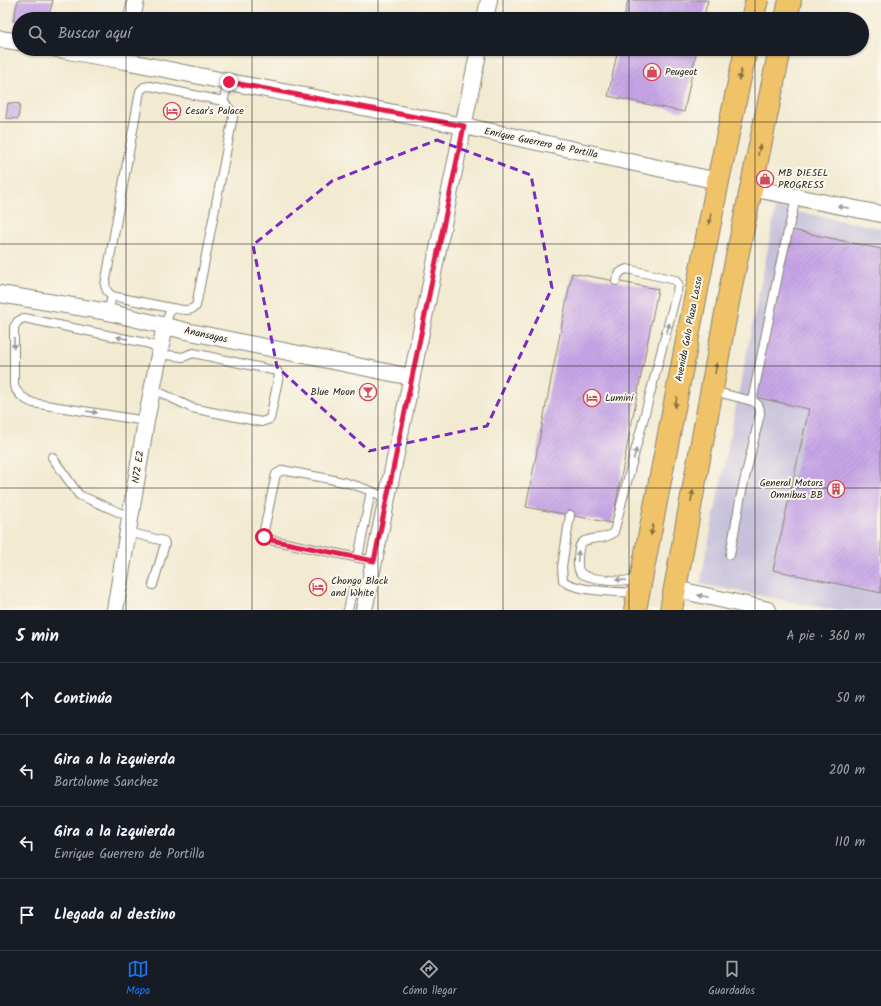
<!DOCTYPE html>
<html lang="es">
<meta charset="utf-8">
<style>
:root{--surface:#171b24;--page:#242831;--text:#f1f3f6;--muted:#9ea1a6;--line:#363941;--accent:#1a73e8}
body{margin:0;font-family:Kalam,sans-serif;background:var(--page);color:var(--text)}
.stop{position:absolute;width:12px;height:12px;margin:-9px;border:3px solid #e11d48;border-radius:50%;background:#fff}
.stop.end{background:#e11d48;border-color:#fff;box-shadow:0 1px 4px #0008}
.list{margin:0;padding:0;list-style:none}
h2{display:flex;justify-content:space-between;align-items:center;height:52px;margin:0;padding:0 16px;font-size:17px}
h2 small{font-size:13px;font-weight:400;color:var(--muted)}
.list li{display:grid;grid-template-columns:26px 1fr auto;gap:12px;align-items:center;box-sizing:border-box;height:72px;padding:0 16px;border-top:1px solid var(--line)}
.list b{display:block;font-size:15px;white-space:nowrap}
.list p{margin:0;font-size:13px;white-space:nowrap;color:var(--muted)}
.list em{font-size:13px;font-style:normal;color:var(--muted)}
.icon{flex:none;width:22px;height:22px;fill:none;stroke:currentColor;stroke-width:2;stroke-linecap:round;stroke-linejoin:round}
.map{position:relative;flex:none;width:881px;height:610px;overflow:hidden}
.search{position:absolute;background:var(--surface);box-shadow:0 1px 3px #0004;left:12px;right:12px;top:12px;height:44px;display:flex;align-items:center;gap:10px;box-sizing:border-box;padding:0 14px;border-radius:22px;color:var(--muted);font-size:15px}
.sheet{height:340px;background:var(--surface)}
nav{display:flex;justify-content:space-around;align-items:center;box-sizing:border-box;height:56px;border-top:1px solid var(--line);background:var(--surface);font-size:11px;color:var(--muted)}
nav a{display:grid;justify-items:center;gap:2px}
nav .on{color:var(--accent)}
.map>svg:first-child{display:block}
.industrial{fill:#c6c0da}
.building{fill:url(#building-hatch)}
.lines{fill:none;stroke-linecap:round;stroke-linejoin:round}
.lane-casing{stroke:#878376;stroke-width:10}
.street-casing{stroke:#878376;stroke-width:18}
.primary-casing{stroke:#878376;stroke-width:24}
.lane{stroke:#fff;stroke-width:8}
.street{stroke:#fff;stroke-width:16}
.primary{stroke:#f0c369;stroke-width:22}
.oneway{fill:#867042}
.oneway2{fill:#999}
.route{stroke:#e11d48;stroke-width:5}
.marked{fill:none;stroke:#7b2cbf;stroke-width:3;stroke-dasharray:8 5;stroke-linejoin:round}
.grid{fill:none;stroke:#1c1c1c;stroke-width:1;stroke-opacity:0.55}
.labels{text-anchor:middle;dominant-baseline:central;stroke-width:4;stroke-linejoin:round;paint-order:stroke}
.poi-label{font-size:10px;fill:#1c1c1c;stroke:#fbf7ec;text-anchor:start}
.street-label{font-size:10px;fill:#1c1c1c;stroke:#fbf7ec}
</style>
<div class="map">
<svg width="881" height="610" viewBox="0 0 881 610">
<defs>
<pattern id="building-hatch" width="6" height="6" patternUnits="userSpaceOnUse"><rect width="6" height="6" fill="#c7a5e7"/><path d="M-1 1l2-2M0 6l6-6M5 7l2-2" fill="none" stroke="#aa8dc6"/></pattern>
</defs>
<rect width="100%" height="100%" fill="#fbf7ec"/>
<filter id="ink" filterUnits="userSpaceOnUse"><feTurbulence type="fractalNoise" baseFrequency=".025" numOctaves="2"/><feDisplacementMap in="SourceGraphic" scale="8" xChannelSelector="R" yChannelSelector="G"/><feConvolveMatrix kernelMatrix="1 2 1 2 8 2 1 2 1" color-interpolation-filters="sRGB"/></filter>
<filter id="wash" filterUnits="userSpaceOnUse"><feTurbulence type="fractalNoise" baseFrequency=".012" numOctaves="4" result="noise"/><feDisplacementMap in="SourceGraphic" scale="16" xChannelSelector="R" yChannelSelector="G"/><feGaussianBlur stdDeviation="0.9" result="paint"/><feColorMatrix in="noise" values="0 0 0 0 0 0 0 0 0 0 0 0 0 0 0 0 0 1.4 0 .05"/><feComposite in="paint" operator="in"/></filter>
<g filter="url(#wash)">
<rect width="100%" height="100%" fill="#f2ead1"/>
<!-- industrial -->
<path class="industrial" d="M776,208L881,228V610H834L700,584Z"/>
<g id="blocks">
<!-- building -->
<path class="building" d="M18,0H53L48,19H19V22L13,21Z
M628,0H708L703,19H624Z
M618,49H697L684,112L608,96Z
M8,103L20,104L18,119L6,118Z
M792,230L881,249V593L773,570L809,409L755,397Z
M572,273L658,289L612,523L526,507Z"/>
</g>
</g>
<g filter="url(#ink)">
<use href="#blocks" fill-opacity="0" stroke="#878376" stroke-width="1"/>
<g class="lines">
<defs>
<path id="lane" d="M616,281C618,274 620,271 627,269L675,280L678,284L677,291L614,532C606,541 592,536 583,542C578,545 579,552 578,557C578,562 577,568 580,572C587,581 628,581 640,581
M112,296L171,308
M108,312L112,296L107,291L105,285L140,91L144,87L150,86L223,101
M165,325L171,308C180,309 189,313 196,306L233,117V113L223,101L229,82
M153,389L192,408L261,422L270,419L279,375L277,371L193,353L183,357L159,354
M713,391L752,401C759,404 760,407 760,414L741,495L730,555
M752,401L781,261L796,198
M146,421L33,403C24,399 18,395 14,386V327L18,321L24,318L146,343L160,348
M52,457L79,495L130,517
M570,515L562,567L563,580C573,592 622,592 638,593
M128,532L164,541L165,544L153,585
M358,558L371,491
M374,561L266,539L263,535L276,474L283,470C315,477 359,481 386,499
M348,610L353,588"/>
<path id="street" d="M132,19L136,0
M485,19L489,0
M0,39L19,42
M57,49L125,61L229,82L464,126L718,181
M751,188L881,214
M0,294L108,312L186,331L411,377
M675,589L768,610
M115,610L146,421L165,325
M364,610L479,49"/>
<path id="primary" d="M752,19L757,0
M786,19L790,0
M635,610L718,181L746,49
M671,610L731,286L780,49"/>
</defs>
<!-- lane casing -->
<use href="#lane" class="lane-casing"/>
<!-- street casing -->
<use href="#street" class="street-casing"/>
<!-- primary casing -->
<use href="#primary" class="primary-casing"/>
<!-- lane -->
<use href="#lane" class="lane"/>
<!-- street -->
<use href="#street" class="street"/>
<!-- primary -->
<use href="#primary" class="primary"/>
</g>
<!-- one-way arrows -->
<defs><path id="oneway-solid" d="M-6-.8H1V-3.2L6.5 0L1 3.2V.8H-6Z"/></defs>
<g class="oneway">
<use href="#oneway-solid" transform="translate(740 75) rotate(103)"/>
<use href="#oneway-solid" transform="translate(759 150) rotate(-78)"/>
<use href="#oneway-solid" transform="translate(710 219) rotate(101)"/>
<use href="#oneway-solid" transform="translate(716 368) rotate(-80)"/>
<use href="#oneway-solid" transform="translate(676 402) rotate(101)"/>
<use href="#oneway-solid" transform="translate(692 496) rotate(-80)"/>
<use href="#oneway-solid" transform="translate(652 530) rotate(101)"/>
</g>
<g class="oneway2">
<use href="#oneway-solid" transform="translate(843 207) rotate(-169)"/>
<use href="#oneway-solid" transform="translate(668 328) rotate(-75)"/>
<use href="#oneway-solid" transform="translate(122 338) rotate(-168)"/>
<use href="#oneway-solid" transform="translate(14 343) rotate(90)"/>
<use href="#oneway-solid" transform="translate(92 412) rotate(9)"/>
<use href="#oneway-solid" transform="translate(635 454) rotate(-75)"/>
<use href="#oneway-solid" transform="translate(578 556) rotate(-86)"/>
<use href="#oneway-solid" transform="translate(621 580) rotate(-176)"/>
<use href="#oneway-solid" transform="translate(703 596) rotate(-168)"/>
</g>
</g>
<g class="lines" filter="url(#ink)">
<!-- route -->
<path class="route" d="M229,82L464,126L374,561L266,539L264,537"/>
</g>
<!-- marked area -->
<path class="marked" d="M437,140L531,175L552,288L487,426L369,451L277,367L253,245L332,181Z"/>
<!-- grid -->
<path class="grid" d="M126,0V19M252,0V19M378,0V19M503,0V19M629,0V19M755,0V19M126,49V610M252,49V610M378,49V610M503,49V610M629,49V610M755,49V610M0,122H881M0,244H881M0,366H881M0,488H881"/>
<!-- icons -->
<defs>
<symbol id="shop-ring" viewBox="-11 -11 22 22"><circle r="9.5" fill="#fbf7ec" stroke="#d1495b" stroke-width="1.5"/><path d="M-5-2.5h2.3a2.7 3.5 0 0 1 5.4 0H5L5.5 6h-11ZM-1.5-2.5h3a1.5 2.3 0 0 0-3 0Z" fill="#d1495b"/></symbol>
<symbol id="hotel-ring" viewBox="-11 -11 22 22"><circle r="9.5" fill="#fbf7ec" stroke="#d1495b" stroke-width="1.5"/><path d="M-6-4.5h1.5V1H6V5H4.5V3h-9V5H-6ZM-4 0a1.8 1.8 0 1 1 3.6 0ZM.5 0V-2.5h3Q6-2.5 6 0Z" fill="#d1495b"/></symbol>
<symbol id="bar-ring" viewBox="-11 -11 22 22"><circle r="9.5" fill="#fbf7ec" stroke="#d1495b" stroke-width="1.5"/><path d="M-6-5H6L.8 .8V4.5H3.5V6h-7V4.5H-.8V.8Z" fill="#d1495b"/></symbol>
<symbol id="building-ring" viewBox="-11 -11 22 22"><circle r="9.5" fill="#fbf7ec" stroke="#d1495b" stroke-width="1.5"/><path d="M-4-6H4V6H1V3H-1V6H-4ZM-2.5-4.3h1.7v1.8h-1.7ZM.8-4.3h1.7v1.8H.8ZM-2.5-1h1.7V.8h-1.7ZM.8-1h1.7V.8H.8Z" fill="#d1495b"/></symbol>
</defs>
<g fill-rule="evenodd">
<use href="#shop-ring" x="642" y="62" width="20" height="20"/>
<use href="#hotel-ring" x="162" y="101" width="20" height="20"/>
<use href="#shop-ring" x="755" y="169" width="20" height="20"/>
<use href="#bar-ring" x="358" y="382" width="20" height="20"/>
<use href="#hotel-ring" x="582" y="388" width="20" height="20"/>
<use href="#building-ring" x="826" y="479" width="20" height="20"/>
<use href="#hotel-ring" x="308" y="577" width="20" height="20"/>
</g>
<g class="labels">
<!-- poi labels -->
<g class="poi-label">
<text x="665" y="72">Peugeot</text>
<text x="185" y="111">Cesar's Palace</text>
<text x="778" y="173">MB DIESEL<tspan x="778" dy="12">PROGRESS</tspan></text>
<text x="355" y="392" text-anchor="end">Blue Moon</text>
<text x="605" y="398">Lumini</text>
<text x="823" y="483" text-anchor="end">General Motors<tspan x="823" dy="12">Omnibus BB</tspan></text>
<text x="331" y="581">Chongo Black<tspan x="331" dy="12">and White</tspan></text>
</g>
<!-- street labels -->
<g class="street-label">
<text transform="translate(541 143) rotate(12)">Enrique Guerrero de Portilla</text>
<text transform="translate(689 329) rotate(-79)">Avenida Galo Plaza Lasso</text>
<text transform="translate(206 335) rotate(12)">Anansayas</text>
<text transform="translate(138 467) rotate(-81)">N72 E2</text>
</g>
</g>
</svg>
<div class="stop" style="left:264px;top:537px"></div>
<div class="stop end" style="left:229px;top:82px"></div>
<div class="search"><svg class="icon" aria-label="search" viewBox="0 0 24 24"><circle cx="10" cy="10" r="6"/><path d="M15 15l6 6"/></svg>Buscar aquí</div>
</div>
<section class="sheet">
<h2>5 min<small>A pie · 360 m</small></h2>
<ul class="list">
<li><svg class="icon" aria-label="ahead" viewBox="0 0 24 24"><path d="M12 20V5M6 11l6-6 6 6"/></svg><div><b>Continúa</b></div><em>50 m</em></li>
<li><svg class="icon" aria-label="left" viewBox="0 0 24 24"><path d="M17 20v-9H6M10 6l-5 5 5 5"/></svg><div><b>Gira a la izquierda</b><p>Bartolome Sanchez</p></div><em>200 m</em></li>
<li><svg class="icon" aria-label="left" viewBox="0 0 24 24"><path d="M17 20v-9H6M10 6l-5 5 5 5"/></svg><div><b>Gira a la izquierda</b><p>Enrique Guerrero de Portilla</p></div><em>110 m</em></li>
<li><svg class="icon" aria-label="arrive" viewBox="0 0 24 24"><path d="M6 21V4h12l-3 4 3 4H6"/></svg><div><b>Llegada al destino</b></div></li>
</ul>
</section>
<nav>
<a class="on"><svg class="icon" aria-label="map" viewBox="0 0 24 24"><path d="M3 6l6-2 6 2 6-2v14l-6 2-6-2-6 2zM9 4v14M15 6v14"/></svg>Mapa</a>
<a><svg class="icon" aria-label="directions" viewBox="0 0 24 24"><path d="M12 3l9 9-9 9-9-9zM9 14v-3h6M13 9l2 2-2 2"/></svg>Cómo llegar</a>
<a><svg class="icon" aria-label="saved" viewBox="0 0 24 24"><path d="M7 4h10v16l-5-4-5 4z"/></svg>Guardados</a>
</nav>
